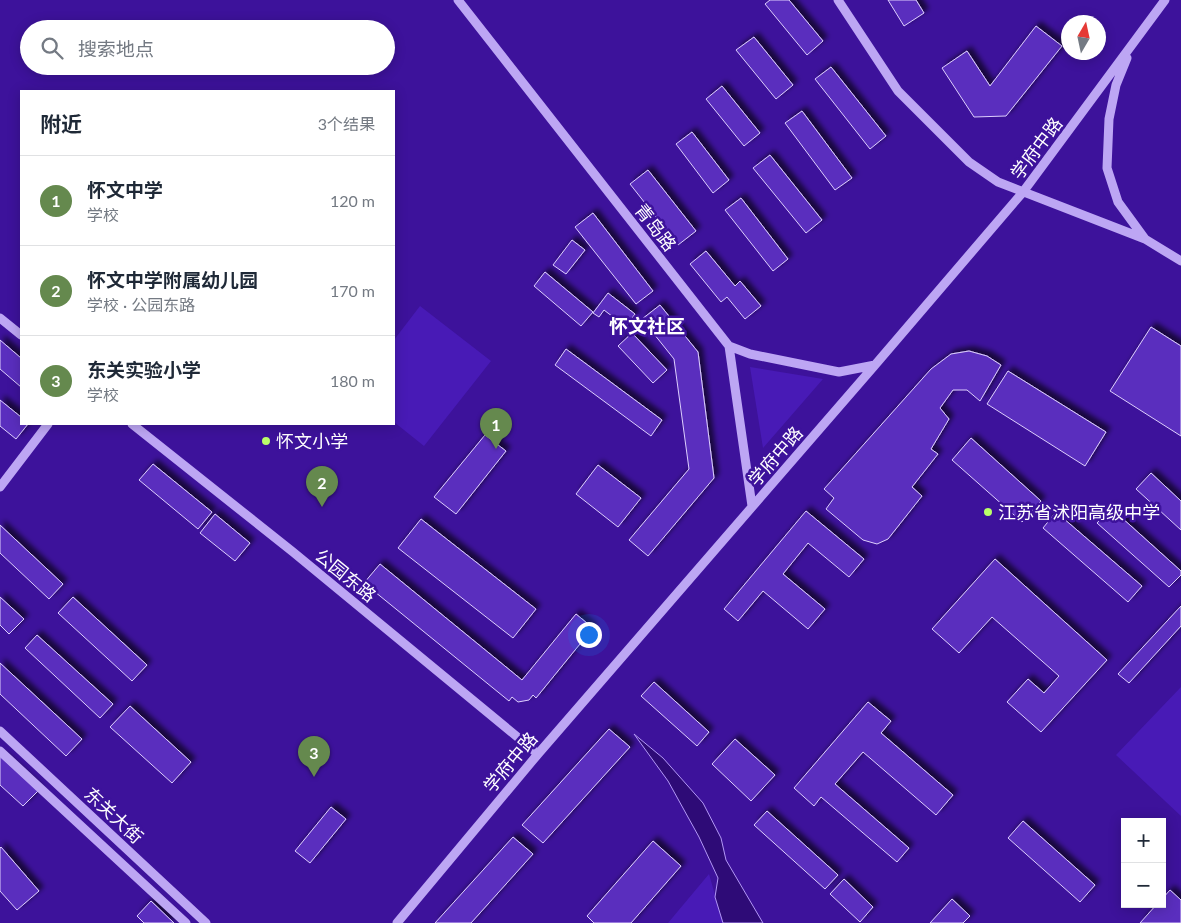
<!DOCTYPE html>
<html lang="zh">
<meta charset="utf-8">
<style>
:root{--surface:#fff;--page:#f2f2f3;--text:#1f2937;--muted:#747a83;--line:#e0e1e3;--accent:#65894e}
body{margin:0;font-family:Lato,"Noto Sans SC",sans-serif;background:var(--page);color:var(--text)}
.controls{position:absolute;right:15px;bottom:15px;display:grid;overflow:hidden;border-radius:0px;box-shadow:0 2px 12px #0003}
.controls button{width:45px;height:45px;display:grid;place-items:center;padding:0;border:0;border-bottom:1px solid var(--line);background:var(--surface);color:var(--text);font:25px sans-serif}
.compass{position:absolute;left:1061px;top:15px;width:45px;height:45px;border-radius:50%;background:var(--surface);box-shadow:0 2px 12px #0003;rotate:9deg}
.you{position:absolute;left:588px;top:634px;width:18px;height:18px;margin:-12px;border:4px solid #fff;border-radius:50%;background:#1a73e8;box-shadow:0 0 0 8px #1a73e833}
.badge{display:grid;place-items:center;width:32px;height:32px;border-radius:50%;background:var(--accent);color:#fff;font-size:16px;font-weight:700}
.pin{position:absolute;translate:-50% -41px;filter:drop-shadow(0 1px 2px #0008)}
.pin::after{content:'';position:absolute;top:26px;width:18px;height:15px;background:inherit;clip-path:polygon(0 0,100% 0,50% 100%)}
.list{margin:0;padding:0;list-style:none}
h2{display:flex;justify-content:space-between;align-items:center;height:65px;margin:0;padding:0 20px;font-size:21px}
h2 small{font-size:16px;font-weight:400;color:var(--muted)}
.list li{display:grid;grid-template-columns:32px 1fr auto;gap:15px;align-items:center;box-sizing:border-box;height:90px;padding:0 20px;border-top:1px solid var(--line)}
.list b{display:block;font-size:19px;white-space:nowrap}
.list p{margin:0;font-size:16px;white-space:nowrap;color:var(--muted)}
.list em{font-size:16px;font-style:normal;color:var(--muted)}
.icon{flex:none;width:28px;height:28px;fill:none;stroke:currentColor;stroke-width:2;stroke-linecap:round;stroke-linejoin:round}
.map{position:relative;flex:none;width:1181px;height:923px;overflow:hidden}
.search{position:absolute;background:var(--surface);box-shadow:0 2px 12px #0003;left:20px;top:20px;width:375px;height:55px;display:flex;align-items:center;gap:12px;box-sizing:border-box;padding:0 18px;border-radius:28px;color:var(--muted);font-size:19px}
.panel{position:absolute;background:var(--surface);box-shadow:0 2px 12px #0003;left:20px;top:90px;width:375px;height:335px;border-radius:0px}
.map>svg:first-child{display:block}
.green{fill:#481ab6}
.water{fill:#2e0b77;stroke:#b398f7}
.building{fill:#5a2dbe;stroke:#ddcffe;filter:url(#shadow)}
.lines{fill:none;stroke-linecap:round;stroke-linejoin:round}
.minor{stroke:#bda6f4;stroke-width:9}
.poi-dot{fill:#baff69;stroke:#3d129b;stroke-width:2}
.labels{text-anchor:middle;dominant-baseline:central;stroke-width:5;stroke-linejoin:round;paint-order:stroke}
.street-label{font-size:18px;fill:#fff;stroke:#3d129b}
.poi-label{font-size:18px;fill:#fff;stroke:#3d129b;text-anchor:start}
.neighbourhood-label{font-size:19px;font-weight:bold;fill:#fff;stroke:#3d129b}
</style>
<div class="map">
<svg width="1181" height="923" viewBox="0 0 1181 923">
<defs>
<filter id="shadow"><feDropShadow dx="4.5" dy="-4.5" stdDeviation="2.5" flood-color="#0009"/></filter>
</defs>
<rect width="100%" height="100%" fill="#3d129b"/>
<!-- green -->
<path class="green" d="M420,306L491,361L424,446L394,422V340Z
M750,367L823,379L763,448Z
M1181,687V816L1116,755Z
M709,874L723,923H668Z"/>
<!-- water -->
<path class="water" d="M634,734L663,758L703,803L721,838L726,860L763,923H723L715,897L718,878L699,837L668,781Z"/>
<!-- building -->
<path class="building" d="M770,0H789L823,41L807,55L765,4Z
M888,0H916L924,13L904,26Z
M1036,26L1062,46L1006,116L974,117L942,68L967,51L990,86Z
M754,37L793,85L776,99L736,50Z
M831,67L886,136L870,149L815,79Z
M722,86L760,133L744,146L706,99Z
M802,111L852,178L835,190L785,123Z
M692,132L729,180L713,193L676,144Z
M770,155L822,220L806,233L753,168Z
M648,170L696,231L678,245L630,184Z
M741,198L788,259L773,271L725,210Z
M593,213L653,291L636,304L575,227Z
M572,240L585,250L566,274L553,265Z
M706,251L735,286L740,281L761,306L745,319L727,297L721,302L690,264Z
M545,272L593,312L581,326L534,286Z
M608,293L635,314L621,333L616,330L621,323L604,310L599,317L593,313Z
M660,305L698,352L714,478L648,556L629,540L689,469L674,359L642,319Z
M1151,327L1181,346V436L1110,391Z
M632,333L667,370L653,383L618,346Z
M0,340L21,358V387L0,369Z
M566,349L662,420L651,436L555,365Z
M969,351L987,356L1001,365L980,401L967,390H953L940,408L949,419L931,449L938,454L912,487L922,496L888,539L877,544L863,540L826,509L834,498L824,489L931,369L951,354Z
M1008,371L1106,432L1085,466L987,404Z
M0,400L21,417V424H28L16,439L0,426Z
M485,435L506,451L456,514L434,497Z
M971,438L1041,501L1022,522L952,460Z
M153,464L212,512L198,529L139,480Z
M598,465L641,498L618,527L576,494Z
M1151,473L1181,501V530L1136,489Z
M1111,508L1181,571V575L1169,587L1097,523Z
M806,511L864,559L849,577L808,543L783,574L825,609L808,629L763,591L738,621L724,609Z
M1056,512L1142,586L1128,602L1043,528Z
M215,514L250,543L235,561L200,533Z
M421,519L536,609L513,638L398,548Z
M0,525L63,584L49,599L0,553Z
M995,559L1107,660L1041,732L1007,702L1028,679L1044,693L1059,676L992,617L959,653L932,629Z
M380,564L522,680L576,614L593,628L536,698L533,695L529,700L518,702L512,697L509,701L364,583Z
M0,597L24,619L9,634L0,625Z
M73,597L147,665L132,681L58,613Z
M1181,606V626L1129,683L1118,674Z
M37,635L113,704L100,718L25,648Z
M0,663L82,739L66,756L0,694Z
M654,682L709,732L697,746L641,696Z
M868,702L891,721L881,733L953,795L936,815L863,752L835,784L909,848L897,862L821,797L814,806L794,788Z
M130,706L191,762L172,783L110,727Z
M609,729L630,747L543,843L522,825Z
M735,739L775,775L751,801L712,764Z
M0,756L38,791L23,806L0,785Z
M331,807L346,819L310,863L295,851Z
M767,811L838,875L825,889L754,825Z
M1023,821L1095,885L1080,902L1008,838Z
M513,837L533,854L471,923H435Z
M653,841L681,866L631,923H594L587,916Z
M1,847L39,891L17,910L0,891V848Z
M844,879L873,907L860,922L830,894Z
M1170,890L1181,900V923H1140L1157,904H1162V899Z
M952,899L970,916L963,923H930Z
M151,901L174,923H144L137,916Z"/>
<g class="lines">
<!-- minor -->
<path class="minor" d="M458,0L729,346L752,506
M838,0L898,91L969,162L998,182L1145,239L1181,261
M1127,58L1116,85L1109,119L1107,168L1118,202L1145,239
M0,318L21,335
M729,346L750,354L839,372L875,365
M132,424L293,552L538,754
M0,487L48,424
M0,731L206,923
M0,751L186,923
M397,923L538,754L875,365L1023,192L1165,0"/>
</g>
<!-- markers -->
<g class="poi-dot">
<circle cx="266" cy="441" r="5"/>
<circle cx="988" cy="512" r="5"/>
</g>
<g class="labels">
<!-- street labels -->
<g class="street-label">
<text transform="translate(1036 148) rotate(-53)">学府中路</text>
<text transform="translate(656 227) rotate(52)">青岛路</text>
<text transform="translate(775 456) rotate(-49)">学府中路</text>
<text transform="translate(346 575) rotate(39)">公园东路</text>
<text transform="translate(510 762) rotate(-50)">学府中路</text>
<text transform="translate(114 815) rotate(43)">东关大街</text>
</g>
<!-- poi labels -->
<g class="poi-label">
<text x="276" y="441">怀文小学</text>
<text x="998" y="512">江苏省沭阳高级中学</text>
</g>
<!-- neighbourhood labels -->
<g class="neighbourhood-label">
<text x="647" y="325">怀文社区</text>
</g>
</g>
</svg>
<div class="controls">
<button>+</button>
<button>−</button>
</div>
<svg class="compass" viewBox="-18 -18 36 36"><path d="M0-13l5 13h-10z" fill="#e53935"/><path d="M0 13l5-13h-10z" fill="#747a83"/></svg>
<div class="you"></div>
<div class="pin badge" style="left:496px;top:449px">1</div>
<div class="pin badge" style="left:322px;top:507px">2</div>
<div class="pin badge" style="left:314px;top:777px">3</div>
<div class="search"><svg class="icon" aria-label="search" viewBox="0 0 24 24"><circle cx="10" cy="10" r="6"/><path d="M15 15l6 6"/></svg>搜索地点</div>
<section class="panel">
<h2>附近<small>3个结果</small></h2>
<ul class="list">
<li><span class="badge">1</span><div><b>怀文中学</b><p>学校</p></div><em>120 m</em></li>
<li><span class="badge">2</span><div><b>怀文中学附属幼儿园</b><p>学校 · 公园东路</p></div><em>170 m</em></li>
<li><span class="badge">3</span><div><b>东关实验小学</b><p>学校</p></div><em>180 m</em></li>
</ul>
</section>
</div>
